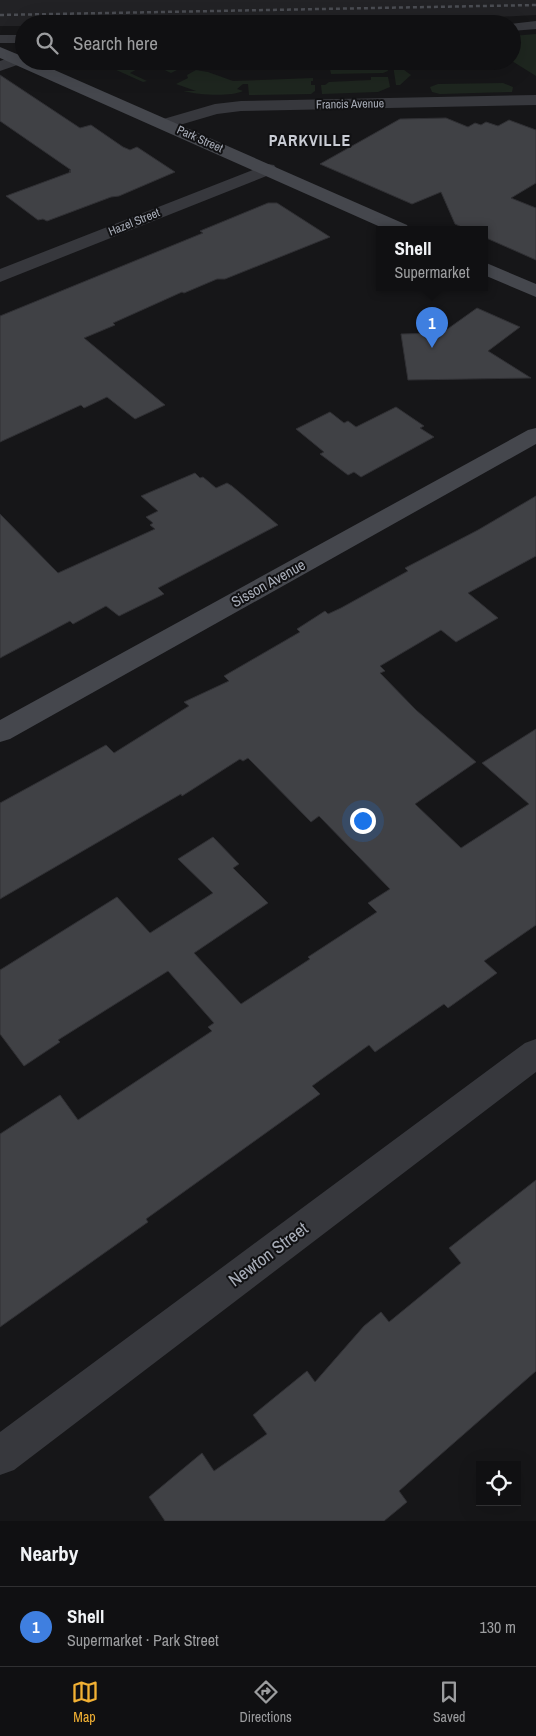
<!DOCTYPE html>
<meta charset="utf-8">
<style>
:root{--surface:#101012;--page:#19191b;--text:#f1f3f6;--muted:#9c9d9f;--line:#303032;--accent:#f2b134}
body{margin:0;font-family:"Archivo Narrow",sans-serif;background:var(--page);color:var(--text)}
.controls{position:absolute;right:15px;bottom:15px;display:grid;overflow:hidden;border-radius:0px;box-shadow:0 5px 20px #0002}
.controls button{width:45px;height:45px;display:grid;place-items:center;padding:0;border:0;border-bottom:1px solid var(--line);background:var(--surface);color:var(--text);font:25px sans-serif}
.you{position:absolute;left:362px;top:820px;width:18px;height:18px;margin:-12px;border:4px solid #fff;border-radius:50%;background:#1a73e8;box-shadow:0 0 0 8px #1a73e833}
.badge{display:grid;place-items:center;width:32px;height:32px;border-radius:50%;background:var(--accent);color:#fff;font-size:16px;font-weight:700}
.pin{position:absolute;translate:-50% -41px;filter:drop-shadow(0 1px 2px #0008)}
.pin::after{content:'';position:absolute;top:26px;width:18px;height:15px;background:inherit;clip-path:polygon(0 0,100% 0,50% 100%)}
.popup{position:absolute;left:376px;top:226px;width:112px;height:65px;box-sizing:border-box;display:grid;place-content:center;border-radius:0px;background:var(--surface);filter:drop-shadow(0 1px 4px #0005);font-size:16px;white-space:nowrap;color:var(--muted)}
.popup b{font-size:19px;color:var(--text)}
.popup::after{content:'';position:absolute;left:50%;top:100%;margin-left:-10px;border:10px solid transparent;border-top-color:var(--surface)}
.list{margin:0;padding:0;list-style:none}
h2{display:flex;justify-content:space-between;align-items:center;height:65px;margin:0;padding:0 20px;font-size:21px}
h2 small{font-size:16px;font-weight:400;color:var(--muted)}
.list li{display:grid;grid-template-columns:32px 1fr auto;gap:15px;align-items:center;box-sizing:border-box;height:80px;padding:0 20px;border-top:1px solid var(--line)}
.list b{display:block;font-size:19px;white-space:nowrap}
.list p{margin:0;font-size:16px;white-space:nowrap;color:var(--muted)}
.list em{font-size:16px;font-style:normal;color:var(--muted)}
.icon{flex:none;width:28px;height:28px;fill:none;stroke:currentColor;stroke-width:2;stroke-linecap:round;stroke-linejoin:round}
.map{position:relative;flex:none;width:536px;height:1521px;overflow:hidden}
.search{position:absolute;background:var(--surface);box-shadow:0 5px 20px #0002;left:15px;right:15px;top:15px;height:55px;display:flex;align-items:center;gap:12px;box-sizing:border-box;padding:0 18px;border-radius:28px;color:var(--muted);font-size:19px}
.sheet{height:145px;background:var(--surface)}
nav{display:flex;justify-content:space-around;align-items:center;box-sizing:border-box;height:70px;border-top:1px solid var(--line);background:var(--surface);font-size:14px;color:var(--muted)}
nav a{display:grid;justify-items:center;gap:2px}
nav .on{color:var(--accent)}
.map>svg:first-child{display:block}
.built{fill:#222225}
.green{fill:#1e261f}
.building{fill:#404145;stroke:#303034}
.lines{fill:none;stroke-linecap:round;stroke-linejoin:round}
.service{fill:#37383d;fill-rule:evenodd}
.minor{fill:#37383d;fill-rule:evenodd}
.secondary{fill:#45474d;fill-rule:evenodd}
.rail{stroke:#4a4c52;stroke-width:2.5;stroke-dasharray:4 3;stroke-linecap:butt}
.labels{text-anchor:middle;dominant-baseline:central;stroke-width:4;stroke-linejoin:round;paint-order:stroke}
.far-street-label{font-size:12px;fill:#a8adb8;stroke:#111113}
.street-label{font-size:15px;fill:#a8adb8;stroke:#111113}
.far-district-label{font-size:16px;font-weight:bold;letter-spacing:1px;fill:#c9ccd4;stroke:#111113}
.near-street-label{font-size:18px;fill:#a8adb8;stroke:#111113}
</style>
<div class="map">
<svg width="536" height="1521" viewBox="0 0 536 1521">
<rect width="100%" height="100%" fill="#161618"/>
<!-- built -->
<path class="built" d="M0,0H536V15L475,18L249,20L229,17L185,18L104,20L103,23L24,24V26H0Z"/>
<!-- green -->
<path class="green" d="M536,34V76L512,61V36Z
M110,61H165L181,68L171,73L154,65L145,70L139,68L130,73L147,81L143,82L114,69L121,66Z
M408,64L400,67L411,75L400,85H396L393,65Z
M362,65H387L388,71L383,73L331,74L330,69H362Z
M196,70L208,72L233,81L313,78V81H311V85H315V91L311,94L249,95L248,84H243L237,89L243,91C229,97 200,95 183,91H196L176,84L188,78L187,75Z
M371,77H388L390,87L378,92L322,94L321,85H325L329,82L371,80Z
M503,83L513,87L512,92L440,94L432,92L430,87L438,84Z"/>
<!-- building -->
<path class="building" d="M0,75L80,128L91,125L123,147L130,150L137,147L175,172L119,196L111,197L47,221L43,219L38,220L6,196L71,172L69,171L71,170L0,121Z
M446,118L468,127L475,123L481,125L486,122L498,126L509,120L536,130V183L511,198L536,208V260L484,237V229H466L455,224L441,192L412,204L320,164L400,119Z
M268,203H277L330,237L225,279H217L184,293L182,292L113,323L115,325L84,338L165,405L135,419L107,397L84,408L81,405L0,442V316L203,233L200,231Z
M477,308L520,327L488,351L531,378L408,380L401,334L442,333Z
M396,407L424,426L420,428L434,437L361,477L354,472L348,475L320,454L324,452L296,429L330,412L344,423L348,421L356,427Z
M195,473L200,478L203,477L216,488L227,483L232,486L278,525L158,588L164,594L119,616L106,606L73,624L70,621L0,658V514L58,573L155,529L150,525L153,523L146,517L158,511L141,496Z
M536,496V556L468,593L498,618L456,642L441,630L380,666L385,671L380,673L416,710L476,762L415,804L461,848L529,804L482,763L536,729V925L484,961L497,973L448,1008L444,1004L375,1052L369,1045L312,1086L320,1094L146,1219L148,1222L0,1327V1134L60,1095L78,1120L212,1031L208,1027L214,1023L168,971L58,1040L60,1042L24,1066L0,1034V970L117,897L150,933L213,893L178,859L213,837L239,864L233,868L268,903L194,953L241,1004L310,959L308,957L377,912L368,903L390,889L319,816L311,822L248,758L243,761L240,759L182,796L181,794L0,899V803L106,745L114,753L189,706L184,702L229,681L224,676L300,632L297,629L325,611L328,614L341,608L408,571L405,568L478,530Z
M536,1180V1371L399,1491L407,1502L384,1521H165L149,1497L202,1453L214,1471L267,1434L253,1415L307,1371L315,1382L364,1326L381,1312L389,1322L461,1263L449,1248Z"/>
<g class="lines">
<!-- service -->
<path class="service" d="M536,21V29L512,31V24H510Z
M0,35H24V43H0Z"/>
<!-- minor -->
<path class="minor" d="M17,55L23,57L24,61L23,63L0,71V61Z
M536,95V105L241,111L217,114L166,129L160,128L157,124L160,120L215,104L241,101Z
M268,164L274,165L277,169L274,173L0,282V269Z
M536,1039V1072L14,1470L0,1475V1432L525,1043Z"/>
<!-- secondary -->
<path class="secondary" d="M0,47L24,57V61H34L407,225L409,229H385L0,58Z
M484,262L536,284V297L484,275Z
M536,428V444L10,739L0,742V720L528,430Z"/>
<!-- rail -->
<path class="rail" d="M0,15L536,5"/>
</g>
<g class="labels">
<!-- far-street labels -->
<g class="far-street-label">
<text transform="translate(350 104) rotate(-1)">Francis Avenue</text>
<text transform="translate(200 139) rotate(24)">Park Street</text>
<text transform="translate(134 222) rotate(-22)">Hazel Street</text>
</g>
<!-- street labels -->
<g class="street-label">
<text transform="translate(268 583) rotate(-29)">Sisson Avenue</text>
</g>
<!-- far-district labels -->
<g class="far-district-label">
<text x="310" y="140">PARKVILLE</text>
</g>
<!-- near-street labels -->
<g class="near-street-label">
<text transform="translate(268 1254) rotate(-37)">Newton Street</text>
</g>
</g>
</svg>
<div class="controls">
<button><svg class="icon" aria-label="locate" viewBox="0 0 24 24"><circle cx="12" cy="12" r="6"/><path d="M12 2v4M12 18v4M2 12h4M18 12h4"/></svg></button>
</div>
<div class="you"></div>
<div class="pin badge" style="left:432px;top:348px;background:#3f7fe0">1</div>
<div class="popup"><b>Shell</b>Supermarket</div>
<div class="search"><svg class="icon" aria-label="search" viewBox="0 0 24 24"><circle cx="10" cy="10" r="6"/><path d="M15 15l6 6"/></svg>Search here</div>
</div>
<section class="sheet">
<h2>Nearby<small></small></h2>
<ul class="list">
<li><span class="badge" style="background:#3f7fe0">1</span><div><b>Shell</b><p>Supermarket · Park Street</p></div><em>130 m</em></li>
</ul>
</section>
<nav>
<a class="on"><svg class="icon" aria-label="map" viewBox="0 0 24 24"><path d="M3 6l6-2 6 2 6-2v14l-6 2-6-2-6 2zM9 4v14M15 6v14"/></svg>Map</a>
<a><svg class="icon" aria-label="directions" viewBox="0 0 24 24"><path d="M12 3l9 9-9 9-9-9zM9 14v-3h6M13 9l2 2-2 2"/></svg>Directions</a>
<a><svg class="icon" aria-label="saved" viewBox="0 0 24 24"><path d="M7 4h10v16l-5-4-5 4z"/></svg>Saved</a>
</nav>
